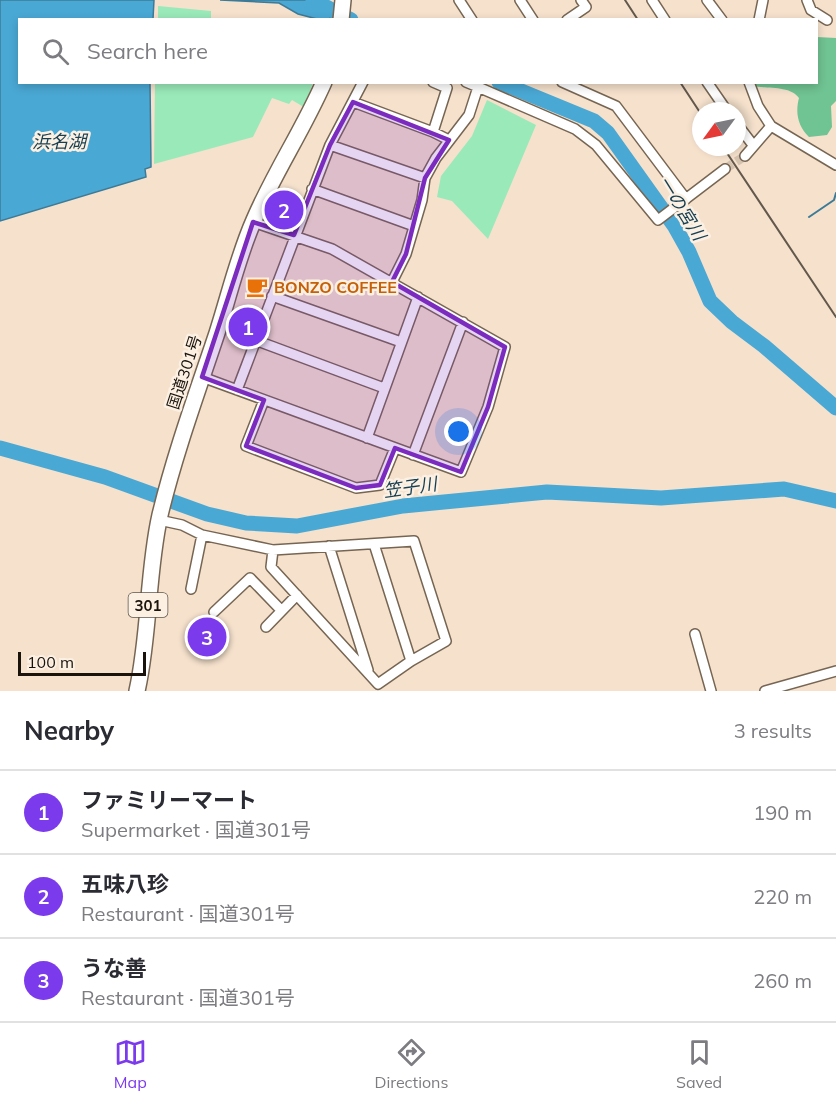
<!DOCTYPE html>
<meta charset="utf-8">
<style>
:root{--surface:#fff;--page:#f2f2f3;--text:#2b2b33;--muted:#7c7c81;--line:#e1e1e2;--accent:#7c3aed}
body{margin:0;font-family:Mulish,"Noto Sans JP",sans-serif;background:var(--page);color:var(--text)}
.compass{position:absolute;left:692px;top:102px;width:54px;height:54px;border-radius:50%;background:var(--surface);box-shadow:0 3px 9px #0003;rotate:237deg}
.scale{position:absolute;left:18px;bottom:15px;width:128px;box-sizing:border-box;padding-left:6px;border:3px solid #1a130c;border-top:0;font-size:16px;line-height:21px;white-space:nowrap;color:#1a130c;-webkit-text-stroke:4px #fcf0e3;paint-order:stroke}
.you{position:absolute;left:459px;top:432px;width:21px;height:21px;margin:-15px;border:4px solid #fff;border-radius:50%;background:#1a73e8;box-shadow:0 0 0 9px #1a73e833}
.badge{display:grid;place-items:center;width:39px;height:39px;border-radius:50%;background:var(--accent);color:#fff;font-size:20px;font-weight:700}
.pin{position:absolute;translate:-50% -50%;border:3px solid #fff;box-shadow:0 2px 6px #0006}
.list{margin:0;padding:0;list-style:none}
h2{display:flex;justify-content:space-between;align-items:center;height:78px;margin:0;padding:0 24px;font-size:26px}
h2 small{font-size:20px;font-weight:400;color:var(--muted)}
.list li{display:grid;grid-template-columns:39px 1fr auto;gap:18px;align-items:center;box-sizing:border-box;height:84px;padding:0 24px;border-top:2px solid var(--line)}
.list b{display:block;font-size:22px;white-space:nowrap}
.list p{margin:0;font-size:20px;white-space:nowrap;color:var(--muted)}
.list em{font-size:20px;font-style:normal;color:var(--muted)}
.icon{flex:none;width:33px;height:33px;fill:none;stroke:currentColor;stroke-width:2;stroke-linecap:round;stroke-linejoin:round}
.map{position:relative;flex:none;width:836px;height:691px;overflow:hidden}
.search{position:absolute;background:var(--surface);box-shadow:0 3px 9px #0003;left:18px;right:18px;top:18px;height:66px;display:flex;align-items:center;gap:15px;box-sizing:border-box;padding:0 21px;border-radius:0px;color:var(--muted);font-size:22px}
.sheet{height:330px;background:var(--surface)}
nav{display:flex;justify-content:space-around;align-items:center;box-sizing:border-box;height:84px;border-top:2px solid var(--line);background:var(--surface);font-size:16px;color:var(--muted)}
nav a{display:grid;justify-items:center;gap:3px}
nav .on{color:var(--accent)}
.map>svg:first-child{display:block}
.green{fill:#9ae9b9}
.forest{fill:#70c392}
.water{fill:#4aa8d4;stroke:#3c7b98;stroke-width:1.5}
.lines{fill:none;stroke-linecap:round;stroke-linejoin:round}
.stream{stroke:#3c7b98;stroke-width:2}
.river{stroke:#4aa8d4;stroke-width:15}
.minor-tunnel{stroke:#d4c2af;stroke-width:9;stroke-dasharray:9 4.5;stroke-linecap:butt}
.minor-casing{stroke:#766552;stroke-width:12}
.trunk-casing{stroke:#766552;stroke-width:18}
.minor{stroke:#fff;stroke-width:9}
.trunk{stroke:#fff;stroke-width:15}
.rail{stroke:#63584c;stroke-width:2}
.marked{fill:#7b2cbf;fill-opacity:0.2;stroke:#7b2cbf;stroke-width:4.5;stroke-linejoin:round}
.labels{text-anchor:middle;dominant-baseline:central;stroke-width:5;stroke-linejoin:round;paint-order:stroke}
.shield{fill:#fcf0e3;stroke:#5e554c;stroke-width:1.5}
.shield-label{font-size:15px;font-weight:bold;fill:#1a130c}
.food-label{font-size:16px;font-weight:bold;fill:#c56008;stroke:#fcf0e3;text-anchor:start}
.street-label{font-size:16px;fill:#1a130c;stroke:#fcf0e3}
.water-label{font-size:18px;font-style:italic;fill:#163f52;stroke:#fcf0e3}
</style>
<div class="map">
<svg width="836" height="691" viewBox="0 0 836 691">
<rect width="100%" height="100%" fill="#f5e1cc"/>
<!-- green -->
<path class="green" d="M158,6L211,11V19H158Z
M155,83H313L308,97L309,104L307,109L292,100L289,104L272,98L253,137L154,164Z
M487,100L536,125L488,239L452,201L437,197L441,176L472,136Z"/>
<!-- forest -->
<path class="forest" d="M817,37L836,38V101L831,106L832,127L827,135L809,137C798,126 795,113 799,98C790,85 767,89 752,86V83L816,82Z"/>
<!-- water -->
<path class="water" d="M0,0H154L153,19L20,20V82L150,83L151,167L145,169L146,177L0,221Z
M220,0H320L332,8L330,19H317L298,14L279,3Z"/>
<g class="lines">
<!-- stream -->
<path class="stream" d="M809,217L834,200L836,193"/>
<!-- river -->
<path class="river" d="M313,0L351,20
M499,82L594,121L608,133L675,227L689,252L710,301L732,322L764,346L836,408
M0,448L105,477L207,514L246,523L297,526L403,506L547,492L661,498L784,489L836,501"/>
<!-- minor-tunnel -->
<path class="minor-tunnel" d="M725,169L745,156"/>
<defs>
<path id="minor" d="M459,0L472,20
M520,0L533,20
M652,0L665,20
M707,0L722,20
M807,0L811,10L827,20
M567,20L586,7L581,0
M759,20L763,0
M466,82L478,87
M562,82L616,106L686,199
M707,82L727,111
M749,82L758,106L771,126L836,165
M353,102L433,132L449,140
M737,124L753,145
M433,132L447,88L433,82
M330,145L425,178
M745,156L771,126
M312,189L414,226
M392,282L406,254L422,200L425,178L436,158L469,115L478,87L575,129L596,145L658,220L725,169
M272,296L401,342
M255,340L384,388
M202,377L461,472L488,407L505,347L332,249L253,222
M237,390L330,145L363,82
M264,400L246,446L356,488L380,485L395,448
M367,438L418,297
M413,455L463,322
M159,520L182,525L202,535L273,550L414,541L446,641L411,661L378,684L271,567L273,550
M374,544L411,661
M329,546L368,670
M191,589L202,535
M214,612L250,578L281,610
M266,627L297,595
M695,634L711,691
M765,691L836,671"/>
<path id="trunk" d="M341,20L343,0
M137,691C150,633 147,573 160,515C175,453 197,393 217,333C229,296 238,256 254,220C274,173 303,130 324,82"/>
</defs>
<!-- minor casing -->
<use href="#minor" class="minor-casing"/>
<!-- trunk casing -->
<use href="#trunk" class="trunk-casing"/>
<!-- minor -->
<use href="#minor" class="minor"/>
<!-- trunk -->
<use href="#trunk" class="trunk"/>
<!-- rail -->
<path class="rail" d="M625,0L638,20
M680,82L701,114
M723,147L836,317"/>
</g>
<!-- marked area -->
<path class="marked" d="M353,102L449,140L425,178L406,254L392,282L505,347L488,407L461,472L395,448L380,485L356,488L246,446L264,400L202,377L253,222L294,235L330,145Z"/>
<!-- icons -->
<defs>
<symbol id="cafe-bare" viewBox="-9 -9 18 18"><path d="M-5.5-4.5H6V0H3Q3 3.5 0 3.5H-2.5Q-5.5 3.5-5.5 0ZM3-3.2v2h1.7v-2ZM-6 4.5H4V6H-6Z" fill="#e8710a" stroke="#fcf0e3" stroke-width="2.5" paint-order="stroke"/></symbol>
</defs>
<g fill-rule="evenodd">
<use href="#cafe-bare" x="242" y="272" width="30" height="30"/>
</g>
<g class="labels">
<!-- shield labels -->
<rect class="shield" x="128.5" y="593" width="39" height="24" rx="4.5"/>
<g class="shield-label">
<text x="148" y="605">301</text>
</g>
<!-- food labels -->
<g class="food-label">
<text x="274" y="287">BONZO COFFEE</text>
</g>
<!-- street labels -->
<g class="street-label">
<text transform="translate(184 372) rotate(-72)">国道301号</text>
</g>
<!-- water labels -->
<g class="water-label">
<text x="59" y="141">浜名湖</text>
<text transform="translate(682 208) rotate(58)">一の宮川</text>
<text transform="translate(410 487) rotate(-8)">笠子川</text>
</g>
</g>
</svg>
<svg class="compass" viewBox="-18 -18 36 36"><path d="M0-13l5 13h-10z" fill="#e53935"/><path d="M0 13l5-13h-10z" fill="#7c7c81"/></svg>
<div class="scale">100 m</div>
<div class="you"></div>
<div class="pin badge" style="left:248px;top:327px">1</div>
<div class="pin badge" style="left:284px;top:210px">2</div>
<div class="pin badge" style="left:207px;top:637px">3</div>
<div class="search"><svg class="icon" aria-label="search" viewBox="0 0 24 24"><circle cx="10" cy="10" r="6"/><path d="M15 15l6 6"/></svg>Search here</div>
</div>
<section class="sheet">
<h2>Nearby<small>3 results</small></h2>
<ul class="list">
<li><span class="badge">1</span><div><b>ファミリーマート</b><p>Supermarket · 国道301号</p></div><em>190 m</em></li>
<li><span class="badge">2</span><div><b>五味八珍</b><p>Restaurant · 国道301号</p></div><em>220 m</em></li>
<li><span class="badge">3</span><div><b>うな善</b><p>Restaurant · 国道301号</p></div><em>260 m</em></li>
</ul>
</section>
<nav>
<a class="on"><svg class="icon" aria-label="map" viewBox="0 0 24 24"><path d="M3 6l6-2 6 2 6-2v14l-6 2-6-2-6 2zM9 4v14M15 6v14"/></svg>Map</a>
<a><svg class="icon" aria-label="directions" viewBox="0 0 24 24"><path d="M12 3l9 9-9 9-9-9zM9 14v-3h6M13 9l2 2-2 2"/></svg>Directions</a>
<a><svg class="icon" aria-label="saved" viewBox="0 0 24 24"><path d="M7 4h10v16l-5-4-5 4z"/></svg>Saved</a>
</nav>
